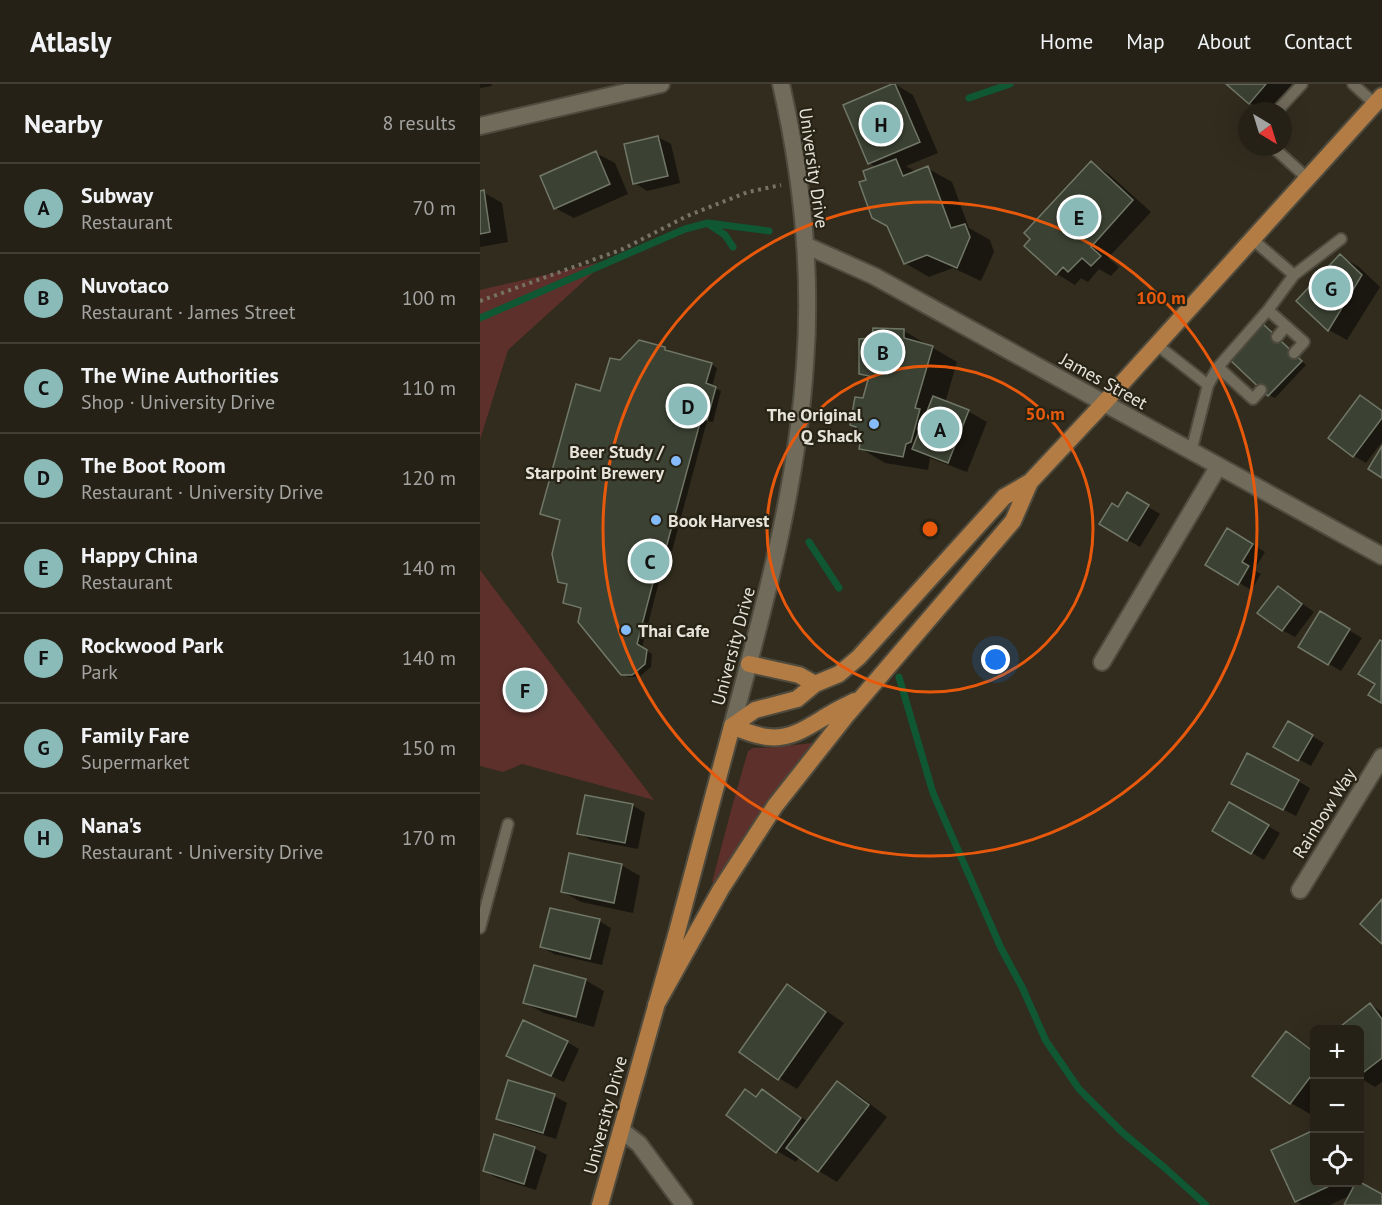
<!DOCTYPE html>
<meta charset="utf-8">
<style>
:root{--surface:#252116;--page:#312e23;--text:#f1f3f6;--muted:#a3a3a1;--line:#423e35;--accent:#8bbbb9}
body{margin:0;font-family:"PT Sans",sans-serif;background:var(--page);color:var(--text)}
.controls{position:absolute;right:18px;bottom:18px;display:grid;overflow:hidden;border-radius:9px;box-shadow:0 6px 24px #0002}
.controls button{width:54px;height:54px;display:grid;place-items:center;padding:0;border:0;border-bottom:2px solid var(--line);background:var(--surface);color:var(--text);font:30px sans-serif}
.compass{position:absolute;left:758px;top:18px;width:54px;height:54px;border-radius:50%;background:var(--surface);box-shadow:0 6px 24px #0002;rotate:142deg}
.you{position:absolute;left:516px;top:576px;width:21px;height:21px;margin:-15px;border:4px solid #fff;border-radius:50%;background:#1a73e8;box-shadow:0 0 0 9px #1a73e833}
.badge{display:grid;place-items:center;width:39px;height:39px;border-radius:50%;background:var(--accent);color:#111;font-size:20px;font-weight:700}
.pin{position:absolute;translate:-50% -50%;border:3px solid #fff;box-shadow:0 2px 6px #0006}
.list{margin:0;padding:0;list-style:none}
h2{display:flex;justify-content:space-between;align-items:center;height:78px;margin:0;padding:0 24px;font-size:26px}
h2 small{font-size:20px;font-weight:400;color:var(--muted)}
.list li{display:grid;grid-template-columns:39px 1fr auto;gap:18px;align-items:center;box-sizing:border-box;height:90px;padding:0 24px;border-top:2px solid var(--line)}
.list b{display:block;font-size:22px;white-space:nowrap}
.list p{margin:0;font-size:20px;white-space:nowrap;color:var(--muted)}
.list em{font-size:20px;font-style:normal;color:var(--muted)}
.icon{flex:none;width:33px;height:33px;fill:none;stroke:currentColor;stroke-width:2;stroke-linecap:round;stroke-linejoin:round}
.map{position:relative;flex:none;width:902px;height:1121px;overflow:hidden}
header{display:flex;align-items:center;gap:36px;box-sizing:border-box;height:84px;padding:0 30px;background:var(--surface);border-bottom:2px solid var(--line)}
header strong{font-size:28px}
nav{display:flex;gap:33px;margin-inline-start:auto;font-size:21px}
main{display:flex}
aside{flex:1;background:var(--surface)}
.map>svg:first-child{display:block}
.green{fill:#5d302b}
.shadow{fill:#0007}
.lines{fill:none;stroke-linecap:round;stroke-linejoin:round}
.stream{stroke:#105734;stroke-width:7}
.building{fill:#3c4233;stroke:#717767;stroke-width:1.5}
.service-casing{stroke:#4e4b3e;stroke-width:14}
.minor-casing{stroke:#4e4b3e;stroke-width:20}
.tertiary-casing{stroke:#4e4b3e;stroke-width:20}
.primary-casing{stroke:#4e4b3e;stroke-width:20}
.path{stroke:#767265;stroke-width:4;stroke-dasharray:3 4.5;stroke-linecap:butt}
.service{stroke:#706b5b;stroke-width:10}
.minor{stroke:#706b5b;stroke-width:16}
.tertiary{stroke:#706b5b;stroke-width:16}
.primary{stroke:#b37c44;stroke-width:16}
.ring{fill:none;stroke:#e8590c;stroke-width:3}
.poi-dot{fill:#85bbfb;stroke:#272315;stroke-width:2}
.labels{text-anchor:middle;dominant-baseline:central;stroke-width:4.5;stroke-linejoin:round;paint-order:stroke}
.street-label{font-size:18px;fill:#e6e3da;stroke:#272315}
.poi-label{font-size:18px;font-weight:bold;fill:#e6e3da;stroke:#272315;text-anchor:end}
.centre{fill:#e8590c;stroke:#272315;stroke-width:3}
.ring-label{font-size:18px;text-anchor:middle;font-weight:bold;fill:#e8590c;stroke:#272315;stroke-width:4.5;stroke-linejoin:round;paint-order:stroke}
</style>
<header>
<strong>Atlasly</strong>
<nav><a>Home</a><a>Map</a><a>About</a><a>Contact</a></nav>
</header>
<main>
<aside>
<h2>Nearby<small>8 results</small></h2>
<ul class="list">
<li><span class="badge">A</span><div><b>Subway</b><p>Restaurant</p></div><em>70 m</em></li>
<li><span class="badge">B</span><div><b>Nuvotaco</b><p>Restaurant · James Street</p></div><em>100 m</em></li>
<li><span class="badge">C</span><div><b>The Wine Authorities</b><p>Shop · University Drive</p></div><em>110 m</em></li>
<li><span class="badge">D</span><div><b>The Boot Room</b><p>Restaurant · University Drive</p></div><em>120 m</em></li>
<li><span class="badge">E</span><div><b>Happy China</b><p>Restaurant</p></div><em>140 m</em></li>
<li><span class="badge">F</span><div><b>Rockwood Park</b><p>Park</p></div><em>140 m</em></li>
<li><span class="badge">G</span><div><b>Family Fare</b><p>Supermarket</p></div><em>150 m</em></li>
<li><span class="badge">H</span><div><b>Nana's</b><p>Restaurant · University Drive</p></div><em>170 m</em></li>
</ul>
</aside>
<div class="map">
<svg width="902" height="1121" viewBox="0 0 902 1121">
<rect width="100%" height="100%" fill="#312c1e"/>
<!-- green -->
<path class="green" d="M126,177L28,266L0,356V206Z
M0,486L174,716L42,680L23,688L0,682Z
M332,659L334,660L269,744L236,798H232L253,719L268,667L273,664L298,663Z"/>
<!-- shadow -->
<path class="shadow" d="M0,0H11L12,2L0,4Z
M415,0L433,11L458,69L426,82L436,88L447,84L472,98L489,144L510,156L514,168L501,197L473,184L449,193L425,179L388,97L396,83L389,79Z
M748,0H814L790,27H785L770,19Z
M178,53L191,60L200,99L167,107L155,99Z
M116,69L135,79L148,110L94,134L75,124Z
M611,79L629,90L671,128L628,174L639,183L631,192L619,185L608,198L601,194L595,201L577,190Z
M0,108H3L22,119L28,158L0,163Z
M860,172L879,183L900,203L867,256L849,246L818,217Z
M782,241L788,244L826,281L795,314L789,311Z
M424,247L477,278L465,319L488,327L507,338L487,388L450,374L448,386L405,379L380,364L383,350L377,347V344L371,341L384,316L390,295L380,289L393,256Z
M185,264L191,268L231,280L237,284L232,303L241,307L233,338L227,337L192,467L187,466L162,564L172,570L171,583L159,593H148L142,589L103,525L90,522L84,518L89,501L80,497L82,437L68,433L62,429L121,309L140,278Z
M881,313L902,327V358L886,379L874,372L850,354Z
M647,410L680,430L660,463L621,440L639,424Z
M748,446L785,468L774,486L781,490L771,506L728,480Z
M798,504L810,511L834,528L815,553L802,546Z
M840,529L882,554L861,587L820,563Z
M900,558L902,559V618L890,610L897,600Z
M809,639L844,659L831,682L795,662Z
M818,697L830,704L816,732L765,706Z
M750,720L800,749L784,776L734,746Z
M152,721L165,729L158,765L111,756L99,749Z
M141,781L160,792L153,829L101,818L83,808Z
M119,837L131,844L122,881L74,870L62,863Z
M105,896L124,907L114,943L64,929L45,919Z
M308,902L326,913L364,939L317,1005L299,994Z
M891,921L902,928V998L895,1003L880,994V946Z
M806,949L834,967V1024L830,1030L811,1019L774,992Z
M87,958L99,965L84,998L41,979L28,972Z
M358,999L376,1009L407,1033L357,1098L339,1087L320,1072L316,1078L297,1067L248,1031L266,1007L278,1013L282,1007L301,1018L328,1038Z
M74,1012L87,1019L76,1055L30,1041L18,1034Z
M834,1048V1098H873L875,1104L902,1111V1121H866L871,1111L850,1121H822L816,1117L793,1067Z
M54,1064L67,1071L56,1106L17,1094L4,1087Z"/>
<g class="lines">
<!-- stream -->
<path class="stream" d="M489,14L530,0
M230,141L245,151L253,163
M0,234L205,145L228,139L289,147
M329,458L359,504
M419,593L453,709L521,864L542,903L566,957L599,1005L643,1049L685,1084L726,1121"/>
</g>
<!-- building -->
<path class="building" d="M412,0H415L440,58L388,80L363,21Z
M746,0H786L769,20Z
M178,52L188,92L153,100L144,60Z
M116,67L130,100L74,125L60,92Z
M416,75L423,92L448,82L471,144L485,140L490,153L477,184L447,171L424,180L407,142L392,134L379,98L386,96L383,87Z
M611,77L653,116L611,163L621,172L611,182L602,174L588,188L583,183L576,191L544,162L550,155L544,149Z
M4,106L10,148L0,150V107Z
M860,170L882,191L848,247L816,217Z
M782,239L822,277L788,312L748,274Z
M393,244L424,245V254L453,262L435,324L440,325L431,358L426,360L423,373L379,365L382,349L375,348L376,343L370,341L375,313L383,314L389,292L379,290V255L392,254Z
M159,256L185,263V266L232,279L226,299L236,303L227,336L221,335L186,464H182L157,560L167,566L165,580L152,591H141L98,538L101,524L83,519L87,500L78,498L72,470L80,436L60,430L96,300L120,307L130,274L140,276Z
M880,311L902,327V334L873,373L848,354Z
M453,312L489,326L468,379L432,365Z
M902,362V394L888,385Z
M647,408L669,421L647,457L619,440L632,419L638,423Z
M747,444L773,460L762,478L769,482L758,501L725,481Z
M798,502L822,520L802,547L777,529Z
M840,527L870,545L848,581L818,563Z
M900,556L902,557L901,619L888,611L895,600L878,590Z
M808,637L833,651L818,677L793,663Z
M767,669L819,696L803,726L751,700Z
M105,711L153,720L145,759L97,750Z
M749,718L789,741L771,770L732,747Z
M89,769L142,780L134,819L81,808Z
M902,815V860L880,840Z
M70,824L120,835L110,875L60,863Z
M54,881L106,895L96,933L43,919Z
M307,900L346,928L298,996L259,968Z
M890,919L902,935V974L880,991V946H856Z
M43,936L88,957L71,992L26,972Z
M806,947L834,968V988L810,1020L772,992Z
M28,996L75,1010L63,1049L16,1035Z
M357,997L389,1021L338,1088L306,1064Z
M265,1005L276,1013L282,1005L321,1034L296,1069L246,1031Z
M834,1046V1098H858L815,1118L791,1066Z
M14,1050L55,1063L44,1100L3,1087Z
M876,1098H880L902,1110V1121H864Z"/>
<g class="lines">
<defs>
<path id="service" d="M873,0L895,20
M797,27L822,0
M793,63L827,94
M814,191L861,155
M788,226L824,258L814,269
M797,253L806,242
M677,261L728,301L738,283L788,226L814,191L772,155
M738,283L773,315L781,306
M711,368L728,301
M0,844L28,740"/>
<path id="minor" d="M0,42L181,0
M624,319L902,472
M622,578L738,383
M820,806L902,673
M141,1046L159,1060L204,1121"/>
<path id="tertiary" d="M325,161L394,192L624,319
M252,642C284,524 317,404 325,281C332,187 322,92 301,0"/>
<path id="primary" d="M269,580L319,591L335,600
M252,642L275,626L317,615L335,600L359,590L379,573L524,413L550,398L624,319L902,12
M252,642C264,647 276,652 288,653C312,656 331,641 350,630C358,625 367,621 375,617
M176,921L241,805L295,722L366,632L533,437L550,398
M120,1121L197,848L252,642"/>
</defs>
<!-- service casing -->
<use href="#service" class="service-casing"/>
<!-- minor casing -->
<use href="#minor" class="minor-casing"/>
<!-- tertiary casing -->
<use href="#tertiary" class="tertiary-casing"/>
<!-- primary casing -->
<use href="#primary" class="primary-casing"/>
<!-- path -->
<path class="path" d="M0,217L143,165L207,132L268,108L301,101"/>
<!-- service -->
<use href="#service" class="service"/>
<!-- minor -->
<use href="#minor" class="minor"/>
<!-- tertiary -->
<use href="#tertiary" class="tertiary"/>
<!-- primary -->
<use href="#primary" class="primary"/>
</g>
<!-- distance rings -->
<g class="ring">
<circle cx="450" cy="445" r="163"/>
<circle cx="450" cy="445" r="327"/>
</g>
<!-- markers -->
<g class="poi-dot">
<circle cx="394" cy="340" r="6"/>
<circle cx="196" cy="377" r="6"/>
<circle cx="176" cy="436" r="6"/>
<circle cx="146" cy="546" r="6"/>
</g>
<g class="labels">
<!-- street labels -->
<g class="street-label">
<text transform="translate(334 84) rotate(82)">University Drive</text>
<text transform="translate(624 297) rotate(29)">James Street</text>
<text transform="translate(253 562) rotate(-75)">University Drive</text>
<text transform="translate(844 729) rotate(-58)">Rainbow Way</text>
<text transform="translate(125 1031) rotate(-75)">University Drive</text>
</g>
<!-- poi labels -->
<g class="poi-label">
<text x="382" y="330">The Original<tspan x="382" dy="21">Q Shack</tspan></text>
<text x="184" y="367">Beer Study /<tspan x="184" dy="21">Starpoint Brewery</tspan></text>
<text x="188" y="436" text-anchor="start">Book Harvest</text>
<text x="158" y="546" text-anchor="start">Thai Cafe</text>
</g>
</g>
<circle cx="450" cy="445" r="9" class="centre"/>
<g class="ring-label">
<text x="681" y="220">100 m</text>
<text x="565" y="336">50 m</text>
</g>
</svg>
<div class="controls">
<button>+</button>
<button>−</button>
<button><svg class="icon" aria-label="locate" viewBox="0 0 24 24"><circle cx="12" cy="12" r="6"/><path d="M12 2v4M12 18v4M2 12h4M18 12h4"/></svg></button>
</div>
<svg class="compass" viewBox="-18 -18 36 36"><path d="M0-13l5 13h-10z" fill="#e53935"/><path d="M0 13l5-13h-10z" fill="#a3a3a1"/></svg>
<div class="you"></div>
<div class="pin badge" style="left:460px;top:345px">A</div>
<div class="pin badge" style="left:403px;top:268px">B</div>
<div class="pin badge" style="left:170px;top:477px">C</div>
<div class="pin badge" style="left:208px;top:322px">D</div>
<div class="pin badge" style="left:599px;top:133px">E</div>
<div class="pin badge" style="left:45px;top:606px">F</div>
<div class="pin badge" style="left:851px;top:204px">G</div>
<div class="pin badge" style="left:401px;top:40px">H</div>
</div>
</main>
